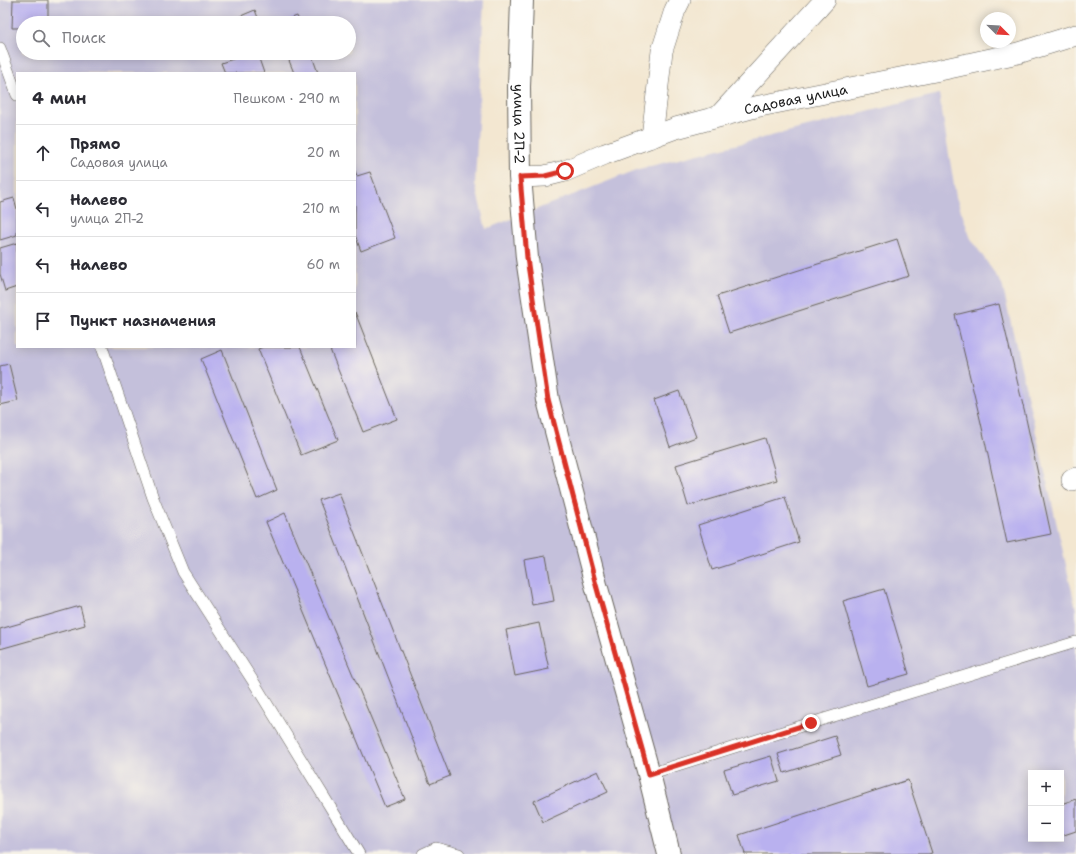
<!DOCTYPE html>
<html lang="ru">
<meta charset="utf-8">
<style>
:root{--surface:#fff;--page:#f7f7f7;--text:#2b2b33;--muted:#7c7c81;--line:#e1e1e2}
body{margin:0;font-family:"Shantell Sans",sans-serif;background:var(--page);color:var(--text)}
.controls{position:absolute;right:12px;bottom:12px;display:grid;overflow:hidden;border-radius:0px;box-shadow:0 2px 10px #0003}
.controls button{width:36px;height:36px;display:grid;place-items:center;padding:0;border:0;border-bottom:1px solid var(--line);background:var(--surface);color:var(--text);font:20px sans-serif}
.compass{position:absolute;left:980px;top:12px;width:36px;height:36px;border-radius:50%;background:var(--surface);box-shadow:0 2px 10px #0003;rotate:114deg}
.stop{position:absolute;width:12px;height:12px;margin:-9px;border:3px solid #d93025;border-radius:50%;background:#fff}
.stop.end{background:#d93025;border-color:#fff;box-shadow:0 1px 4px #0008}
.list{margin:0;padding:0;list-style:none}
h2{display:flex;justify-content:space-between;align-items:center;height:52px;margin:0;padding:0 16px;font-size:17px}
h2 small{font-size:13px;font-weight:400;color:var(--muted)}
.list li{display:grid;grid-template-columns:26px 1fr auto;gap:12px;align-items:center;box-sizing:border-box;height:56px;padding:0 16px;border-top:1px solid var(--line)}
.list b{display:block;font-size:15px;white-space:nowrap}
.list p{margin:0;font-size:13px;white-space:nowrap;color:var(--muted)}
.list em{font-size:13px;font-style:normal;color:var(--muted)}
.icon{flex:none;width:22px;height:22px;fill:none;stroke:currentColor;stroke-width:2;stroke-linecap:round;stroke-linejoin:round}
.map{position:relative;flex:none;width:1076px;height:854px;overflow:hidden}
.search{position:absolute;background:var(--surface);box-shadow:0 2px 10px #0003;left:16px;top:16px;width:340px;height:44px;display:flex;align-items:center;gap:10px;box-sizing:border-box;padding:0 14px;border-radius:22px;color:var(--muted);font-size:15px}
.panel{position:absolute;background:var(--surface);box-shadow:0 2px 10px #0003;left:16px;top:72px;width:340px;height:276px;border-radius:0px}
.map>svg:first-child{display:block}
.industrial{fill:#c4c0db;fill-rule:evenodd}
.building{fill:#b9b1ef}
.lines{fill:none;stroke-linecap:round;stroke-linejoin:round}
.service-casing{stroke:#67635b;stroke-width:12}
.minor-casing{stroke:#67635b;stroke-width:22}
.secondary-casing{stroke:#67635b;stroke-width:24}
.service{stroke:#fff;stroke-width:11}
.minor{stroke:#fff;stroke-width:21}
.secondary{stroke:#fff;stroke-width:22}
.route{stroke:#d93025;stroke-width:5}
.labels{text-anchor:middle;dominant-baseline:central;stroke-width:3;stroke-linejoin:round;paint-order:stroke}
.street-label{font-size:14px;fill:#1c1c1c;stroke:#f7f3e8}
</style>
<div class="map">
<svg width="1076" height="854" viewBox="0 0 1076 854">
<rect width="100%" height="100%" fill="#f7f3e8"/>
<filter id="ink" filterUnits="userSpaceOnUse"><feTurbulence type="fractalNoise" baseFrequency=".025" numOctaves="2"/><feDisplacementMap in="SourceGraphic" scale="8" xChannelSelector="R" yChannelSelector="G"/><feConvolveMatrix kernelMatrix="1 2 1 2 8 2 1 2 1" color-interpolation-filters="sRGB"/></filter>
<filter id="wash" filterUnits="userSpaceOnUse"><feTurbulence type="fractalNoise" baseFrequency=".012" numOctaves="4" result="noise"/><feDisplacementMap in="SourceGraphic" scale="16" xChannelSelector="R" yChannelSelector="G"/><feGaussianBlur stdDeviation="0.9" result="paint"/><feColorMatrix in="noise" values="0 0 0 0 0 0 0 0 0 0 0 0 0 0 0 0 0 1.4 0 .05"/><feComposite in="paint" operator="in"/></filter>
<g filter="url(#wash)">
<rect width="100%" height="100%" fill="#f3e7d1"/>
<!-- industrial -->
<path class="industrial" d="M0,0H484L475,184L486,229L639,169L939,94L956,197L971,239L1002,284L1076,609V854H0ZM23,23H349V53H23ZM17,73H355V347H17ZM1031,773H1061V839H1031Z"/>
<g id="blocks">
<!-- building -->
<path class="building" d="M13,0H48V23H23V28H12Z
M255,10L260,23H224Z
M297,16L300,23H278Z
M251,53H257L264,73H225L221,63Z
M286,53H311L318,73H294Z
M355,171L357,176L370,172L395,238L361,251L355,235Z
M14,198L17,209V235L0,240V202Z
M897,239L909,276L729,333L717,296Z
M17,243V287L5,291L0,274V248Z
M999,304L1025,414L1051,534L1007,543L981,423L955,315Z
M355,312L397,419L363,432L329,347H355Z
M263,347H300L338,440L301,455L258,349Z
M222,350L277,490L257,499L201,359Z
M9,364L18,401L0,405V366Z
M679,391L696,437L670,447L654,400Z
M765,438L777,480L688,506L676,465Z
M339,493L450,776L430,784L319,500Z
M785,497L799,542L712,570L698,525Z
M285,513L405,799L385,807L266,522Z
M546,556L554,601L532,605L524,560Z
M884,589L909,674L867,686L843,601Z
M80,606L85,625L0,649V629Z
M539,623L549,669L515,676L506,630Z
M835,736L841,755L784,773L778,754Z
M771,756L779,781L732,795L724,770Z
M598,771L608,792L543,822L534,801Z
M908,780L932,853L928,854H745L739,835Z
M1076,799V831L1061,836V804Z"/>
</g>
</g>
<g filter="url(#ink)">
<use href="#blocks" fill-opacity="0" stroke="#67635b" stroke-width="1"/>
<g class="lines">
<defs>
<path id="service" d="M0,48L17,95
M102,347L153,498L183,572L253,681L359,854
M649,774L811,723L1076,642
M423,854L436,848L459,854"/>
<g id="minor">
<path d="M719,116L825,0"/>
<path d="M652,137L662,51L675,10L680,0"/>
<path id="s1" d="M520,177L545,176L565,171L605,154L676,128L755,107L940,70L1018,53L1076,35"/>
<path d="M1072,480L1076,478"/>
</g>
<g id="secondary">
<path id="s2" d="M522,0L519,87L520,177L527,258L548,400L596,585L649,774L669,854"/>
</g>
</defs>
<!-- service casing -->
<use href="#service" class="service-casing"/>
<!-- minor casing -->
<use href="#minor" class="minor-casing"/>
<!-- secondary casing -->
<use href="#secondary" class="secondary-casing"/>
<!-- service -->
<use href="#service" class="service"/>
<!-- minor -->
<use href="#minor" class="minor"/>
<!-- secondary -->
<use href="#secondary" class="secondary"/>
</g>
</g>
<g class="lines" filter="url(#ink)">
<!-- route -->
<path class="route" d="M565,171L545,176L520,177L527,258L548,400L596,585L649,774L811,723"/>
</g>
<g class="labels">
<!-- street labels -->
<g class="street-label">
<text stroke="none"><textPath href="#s1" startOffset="288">Садовая улица</textPath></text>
<text stroke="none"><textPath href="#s2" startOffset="124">улица 2П-2</textPath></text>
</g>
</g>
</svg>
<div class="controls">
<button>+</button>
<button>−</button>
</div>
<svg class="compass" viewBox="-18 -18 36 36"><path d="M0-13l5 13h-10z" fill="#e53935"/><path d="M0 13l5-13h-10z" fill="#7c7c81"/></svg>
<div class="stop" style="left:565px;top:171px"></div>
<div class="stop end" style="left:811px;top:723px"></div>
<div class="search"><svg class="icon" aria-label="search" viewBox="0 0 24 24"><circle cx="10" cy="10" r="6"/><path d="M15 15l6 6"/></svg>Поиск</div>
<section class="panel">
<h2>4 мин<small>Пешком · 290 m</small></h2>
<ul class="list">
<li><svg class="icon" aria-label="ahead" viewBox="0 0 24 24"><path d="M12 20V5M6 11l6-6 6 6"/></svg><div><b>Прямо</b><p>Садовая улица</p></div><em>20 m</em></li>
<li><svg class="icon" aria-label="left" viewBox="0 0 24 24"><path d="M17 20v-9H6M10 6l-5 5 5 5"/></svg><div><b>Налево</b><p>улица 2П-2</p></div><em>210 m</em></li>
<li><svg class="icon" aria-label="left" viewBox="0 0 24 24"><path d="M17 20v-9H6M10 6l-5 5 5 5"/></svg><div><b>Налево</b></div><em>60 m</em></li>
<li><svg class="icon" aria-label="arrive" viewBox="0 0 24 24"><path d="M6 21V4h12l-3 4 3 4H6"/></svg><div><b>Пункт назначения</b></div></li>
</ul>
</section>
</div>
